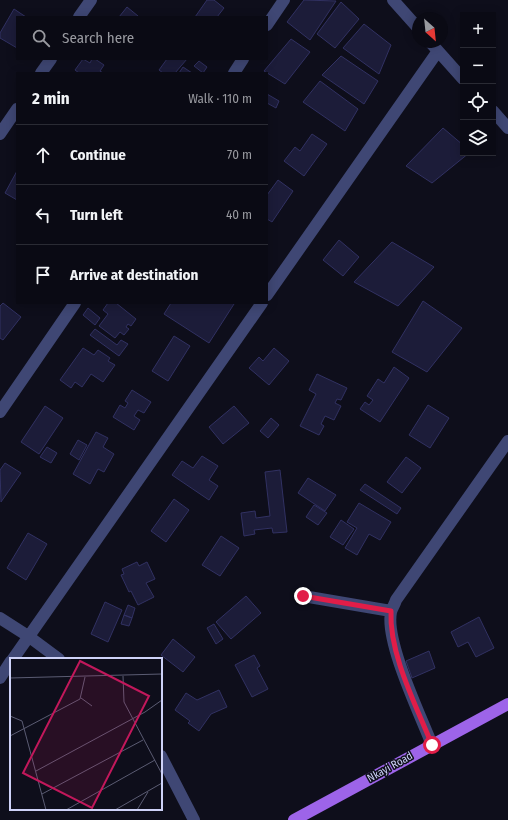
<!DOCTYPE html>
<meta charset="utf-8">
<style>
:root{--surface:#0a0a14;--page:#181822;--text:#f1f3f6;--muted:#999aa0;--line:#2a2b34}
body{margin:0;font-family:"Fira Sans Condensed",sans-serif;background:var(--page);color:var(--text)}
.controls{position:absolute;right:12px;top:12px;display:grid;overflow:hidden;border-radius:0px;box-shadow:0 2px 10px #0003}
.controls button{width:36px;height:36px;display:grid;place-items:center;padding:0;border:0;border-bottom:1px solid var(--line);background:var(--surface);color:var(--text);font:20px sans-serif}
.compass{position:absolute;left:412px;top:12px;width:36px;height:36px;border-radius:50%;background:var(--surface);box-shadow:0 2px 10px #0003;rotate:153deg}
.stop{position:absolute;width:12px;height:12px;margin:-9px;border:3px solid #e11d48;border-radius:50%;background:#fff}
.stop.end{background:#e11d48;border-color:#fff;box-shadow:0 1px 4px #0008}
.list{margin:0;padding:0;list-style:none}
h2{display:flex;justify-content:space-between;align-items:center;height:52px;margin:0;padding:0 16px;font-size:17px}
h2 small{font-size:13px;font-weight:400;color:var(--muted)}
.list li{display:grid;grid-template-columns:26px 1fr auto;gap:12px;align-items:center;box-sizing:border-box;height:60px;padding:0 16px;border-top:1px solid var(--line)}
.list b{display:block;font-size:15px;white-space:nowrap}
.list em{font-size:13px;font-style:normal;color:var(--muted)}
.icon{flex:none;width:22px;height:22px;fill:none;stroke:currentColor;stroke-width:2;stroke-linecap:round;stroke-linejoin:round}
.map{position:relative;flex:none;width:508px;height:820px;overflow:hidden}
.search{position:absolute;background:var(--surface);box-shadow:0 2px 10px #0003;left:16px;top:16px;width:252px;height:44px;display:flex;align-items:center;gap:10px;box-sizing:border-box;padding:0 14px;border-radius:0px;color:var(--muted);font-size:15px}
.panel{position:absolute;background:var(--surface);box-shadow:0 2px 10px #0003;left:16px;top:72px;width:252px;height:232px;border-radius:0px}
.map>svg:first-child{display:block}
.building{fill:#1c1c39;stroke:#313162}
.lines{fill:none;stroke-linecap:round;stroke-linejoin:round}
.minor{stroke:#3f4774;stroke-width:12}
.major{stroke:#9d64e9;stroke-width:12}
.route{stroke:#e11d48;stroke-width:5}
.labels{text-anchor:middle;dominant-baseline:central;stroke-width:3;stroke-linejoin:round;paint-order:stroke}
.street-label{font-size:11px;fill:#ced2f8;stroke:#0e0e1b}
.inset-road{fill:none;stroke:#5b5c73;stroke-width:1}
.view{fill:#c2185b;fill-opacity:0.15;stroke:#c2185b;stroke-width:2}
.inset-edge{fill:none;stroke:#ced2f8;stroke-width:2}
</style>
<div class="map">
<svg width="508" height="820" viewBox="0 0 508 820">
<rect width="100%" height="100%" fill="#0e0e1b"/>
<!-- building -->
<path class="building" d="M207,0H214L224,8L217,17H195Z
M304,0L336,1L310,40L287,22Z
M341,2L359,19L335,48L317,34Z
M127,7L138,16L137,17H119Z
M14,9L26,17H17V48L0,38V33Z
M364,24L391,45L379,74L343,48Z
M291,39L310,52L285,84L264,71Z
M341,56L378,81L364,104L322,75Z
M83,59L90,63L92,59H95L104,65L100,71L103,73H79L75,70Z
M167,59H187L175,73H163L159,70Z
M199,61L207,67L203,73L194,66Z
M183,67L192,73H179Z
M320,81L358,109L345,131L303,102Z
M267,94L279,101L276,108L267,103Z
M443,128L463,145V153H469L432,183L406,166Z
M312,134L327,144L304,176L284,161L295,147L300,151Z
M17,171V200L5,193Z
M278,180L293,191L272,222L267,219V195Z
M339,240L359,257L343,276L323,260Z
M392,242L434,267L398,306L354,282Z
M423,301L462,328L427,372L392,352Z
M3,303L21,317L3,340L0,338V306Z
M108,303H116L136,319L131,326L128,324L126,327L129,329L124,335L120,332L115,338L99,326L108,314L103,310Z
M171,303H233L234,304L209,343L164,314Z
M88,308L100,318L95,325L83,315Z
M95,329L117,345L121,340L128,344L119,356L90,335Z
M174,336L190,346L168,381L152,371Z
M83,348L94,355L98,350L110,358L108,361L115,365L103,382L91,374L82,387L75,382L71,388L60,380Z
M274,348L289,361L269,385L249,368L259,357L263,361Z
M394,367L409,378L380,422L360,409L365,402L369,405L373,400L367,396L378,379L384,383Z
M317,374L347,388L341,400L337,399L335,403L341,406L334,420L325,416L321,424L324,426L319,435L300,426L316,394L309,390Z
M132,390L151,402L144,413L138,410L134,416L140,420L134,430L113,417L120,405L125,408L128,403L125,401Z
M428,405L449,418L430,448L409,435Z
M45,406L63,418L39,454L21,442Z
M234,406L249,423L223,444L209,427Z
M271,418L279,425L268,438L260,431Z
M96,432L108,438L103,447L114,454L104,472L98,469L90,484L73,474Z
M78,440L87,445L79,460L70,454Z
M47,447L57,453L51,463L40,457Z
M202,456L218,466L209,480L218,486L209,500L172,475L182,461L193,468Z
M406,457L421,468L402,493L387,482Z
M5,463L21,473L1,502L0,470Z
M280,470L287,532L273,533L272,528L254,530L255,534L244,536L241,513L255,511L256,518L270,516L265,472Z
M308,478L336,495L325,511L298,493Z
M365,484L401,508L397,514L360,490Z
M174,499L189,510L166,542L151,531Z
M359,503L391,522L380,540L369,534L357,555L345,548L357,528L347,522Z
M314,505L327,513L318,525L306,517Z
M341,520L354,529L343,545L330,537Z
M28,533L47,544L26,580L7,568Z
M221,536L239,548L220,576L202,565Z
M137,562L139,566L147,562L155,579L146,583L154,597L138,605L131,591L129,592L121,575L124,574L122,569Z
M246,596L261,613L231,639L216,622Z
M105,602L122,610L108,642L91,634Z
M128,605L135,608L132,618L124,615Z
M124,615L132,618L129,626L121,624Z
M479,617L494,648L476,657L468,642L458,647L451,632Z
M214,624L223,639L216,644L207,628Z
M173,639L195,657L183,672L161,655Z
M429,651L435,668L412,678L406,661Z
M254,655L260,666L257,668L268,689L252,697L235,665Z
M219,690L227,707L211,714L199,731L188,723L190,721L175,710L186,693L197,700Z"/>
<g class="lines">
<!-- minor -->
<path class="minor" d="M393,0L418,28
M79,17L91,0
M267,25L284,0
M430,42L463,79
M41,73L51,59
M234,73L243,59
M493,111L508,128
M0,134L17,109
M267,295L438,51
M0,412L75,303
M303,596L391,611
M0,618L28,636L59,659
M13,659L262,303
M0,678L11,661
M432,745C420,714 385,642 391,612C392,608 395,604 396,600L508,441
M161,756L194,820"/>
<!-- major -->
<path class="major" d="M294,820L508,704"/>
</g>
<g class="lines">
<!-- route -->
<path class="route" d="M303,596L391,611C389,654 416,705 432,745"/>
</g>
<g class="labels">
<!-- street labels -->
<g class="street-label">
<text transform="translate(390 767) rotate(-29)">Nkayi Road</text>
</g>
</g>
<!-- overview -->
<g transform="translate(10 658)">
<rect width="152" height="152" fill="#0e0e1b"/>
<path class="inset-road" d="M113,18L114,44L152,116M0,20L152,16M71,40L82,48M0,58L12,63L36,152M0,78L70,41L75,19M26,113L135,54L152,42M32,136L133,82M56,152L145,102M105,152L152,125M127,152L138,134"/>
<path class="view" d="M70,3L139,38L82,150L13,115Z"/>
<rect width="152" height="152" class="inset-edge"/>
</g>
</svg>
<div class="controls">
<button>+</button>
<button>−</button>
<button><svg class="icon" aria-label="locate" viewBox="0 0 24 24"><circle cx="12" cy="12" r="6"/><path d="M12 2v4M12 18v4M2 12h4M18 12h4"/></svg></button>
<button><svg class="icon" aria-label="layers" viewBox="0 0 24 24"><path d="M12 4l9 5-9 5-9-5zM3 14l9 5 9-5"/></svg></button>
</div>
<svg class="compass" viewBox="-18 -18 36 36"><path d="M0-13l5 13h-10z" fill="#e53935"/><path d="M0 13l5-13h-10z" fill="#999aa0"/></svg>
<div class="stop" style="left:432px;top:745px"></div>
<div class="stop end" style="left:303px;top:596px"></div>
<div class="search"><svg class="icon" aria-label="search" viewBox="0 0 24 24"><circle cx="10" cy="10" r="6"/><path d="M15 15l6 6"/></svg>Search here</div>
<section class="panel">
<h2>2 min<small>Walk · 110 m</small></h2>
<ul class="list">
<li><svg class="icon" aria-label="ahead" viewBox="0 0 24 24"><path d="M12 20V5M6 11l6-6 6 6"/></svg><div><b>Continue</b></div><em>70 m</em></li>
<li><svg class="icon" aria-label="left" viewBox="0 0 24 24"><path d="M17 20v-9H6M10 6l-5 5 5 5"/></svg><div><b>Turn left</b></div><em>40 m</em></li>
<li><svg class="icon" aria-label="arrive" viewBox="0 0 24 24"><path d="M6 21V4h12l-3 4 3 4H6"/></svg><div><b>Arrive at destination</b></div></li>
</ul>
</section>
</div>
